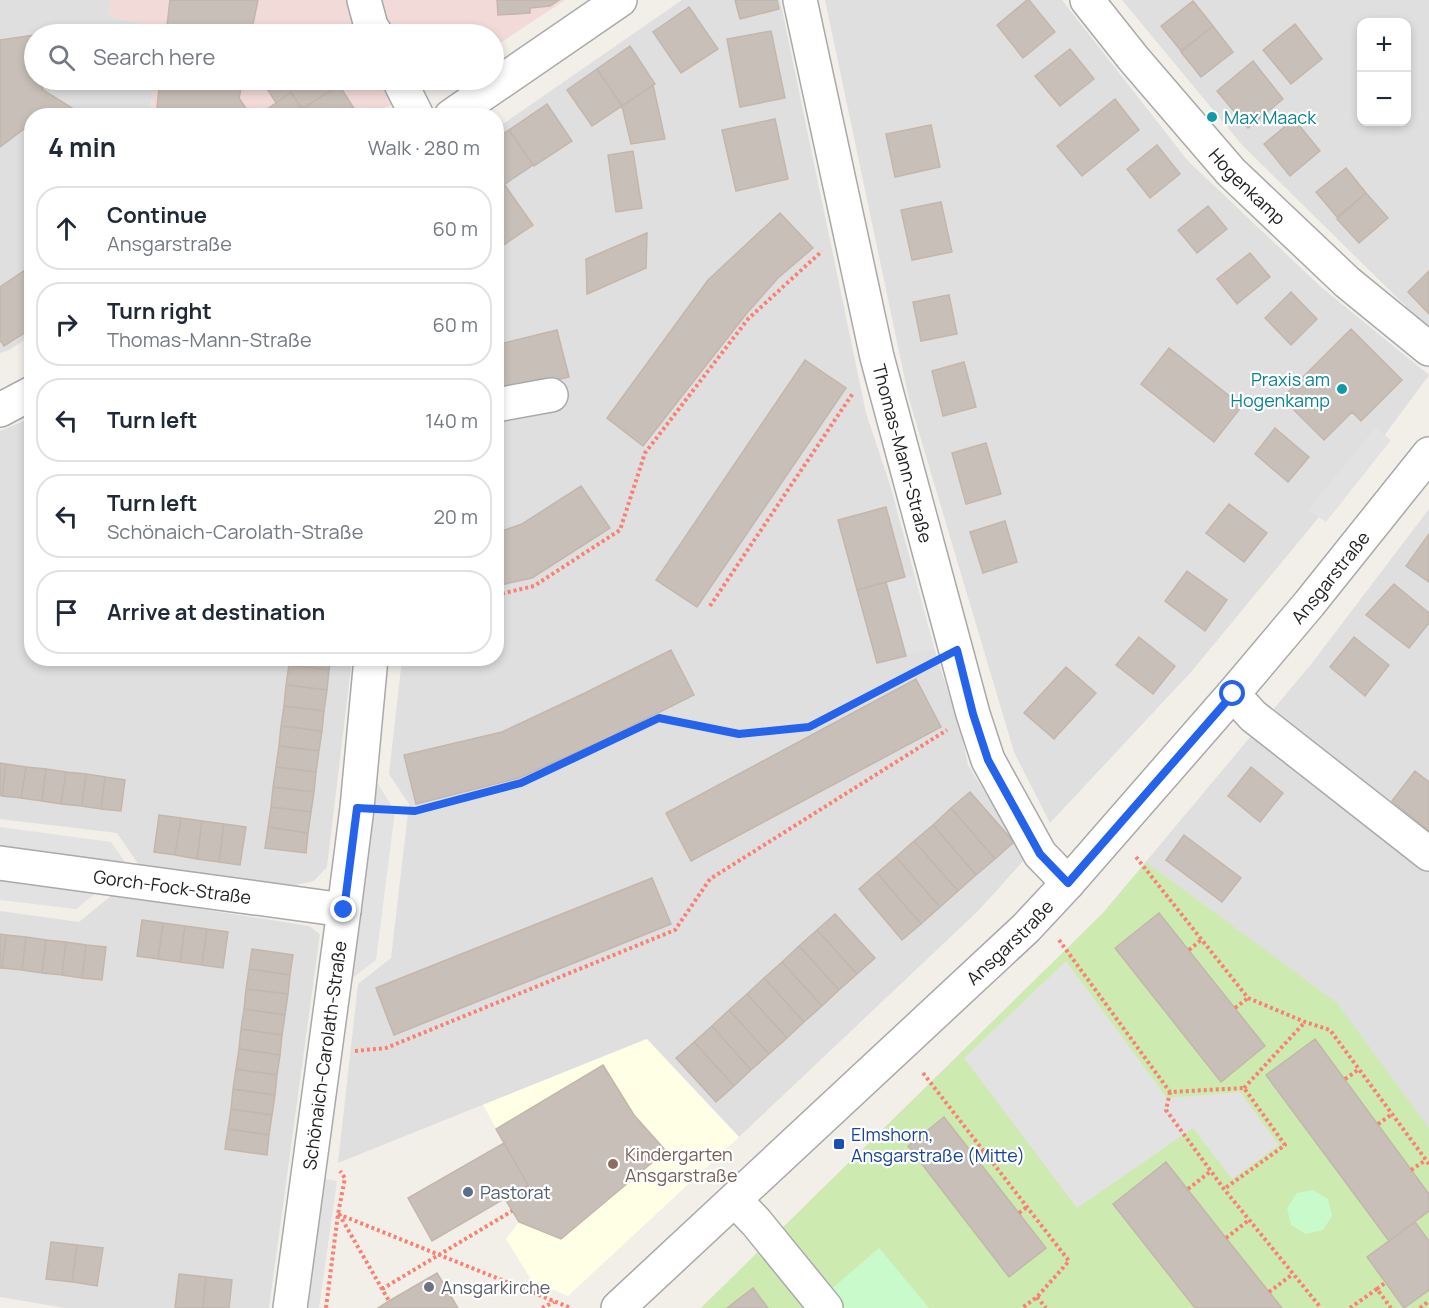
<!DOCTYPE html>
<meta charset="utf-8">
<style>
:root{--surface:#fff;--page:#f6f6f7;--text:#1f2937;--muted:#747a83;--line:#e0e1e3}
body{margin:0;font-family:Manrope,sans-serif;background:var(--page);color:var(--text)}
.controls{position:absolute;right:18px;top:18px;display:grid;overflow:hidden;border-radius:12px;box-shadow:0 3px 9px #0003}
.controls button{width:54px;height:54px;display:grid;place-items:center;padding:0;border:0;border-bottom:2px solid var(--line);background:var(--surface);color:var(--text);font:30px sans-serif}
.stop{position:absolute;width:18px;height:18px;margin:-14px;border:4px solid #2563eb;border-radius:50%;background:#fff}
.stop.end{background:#2563eb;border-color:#fff;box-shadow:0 2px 6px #0008}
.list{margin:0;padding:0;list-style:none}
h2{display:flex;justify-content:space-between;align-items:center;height:78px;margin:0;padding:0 24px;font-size:26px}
h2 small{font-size:20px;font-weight:400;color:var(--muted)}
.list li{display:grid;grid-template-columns:39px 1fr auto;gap:18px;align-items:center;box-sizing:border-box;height:84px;margin:0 12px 12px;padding:0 12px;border:2px solid var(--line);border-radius:24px}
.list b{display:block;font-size:22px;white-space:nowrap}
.list p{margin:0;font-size:20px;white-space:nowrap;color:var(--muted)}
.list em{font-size:20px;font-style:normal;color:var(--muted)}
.icon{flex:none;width:33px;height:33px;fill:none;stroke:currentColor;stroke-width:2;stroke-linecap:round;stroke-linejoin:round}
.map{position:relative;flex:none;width:1429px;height:1308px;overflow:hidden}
.search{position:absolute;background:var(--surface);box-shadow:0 3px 9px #0003;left:24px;top:24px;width:480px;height:66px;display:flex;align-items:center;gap:15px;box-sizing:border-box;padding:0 21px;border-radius:33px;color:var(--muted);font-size:22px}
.panel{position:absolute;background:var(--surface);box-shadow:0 3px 9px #0003;left:24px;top:108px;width:480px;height:558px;border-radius:24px}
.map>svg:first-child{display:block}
.residential{fill:#e0dfdf;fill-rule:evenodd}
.commercial{fill:#f2dad9}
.education{fill:#ffffe5}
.grass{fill:#cdebb0}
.park{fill:#c8facc}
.parking{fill:#e2e2e2}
.building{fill:#c7bfb8;stroke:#c4b6ab;stroke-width:1.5}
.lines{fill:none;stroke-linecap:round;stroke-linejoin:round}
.minor-casing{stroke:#a9a9a9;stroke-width:36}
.path{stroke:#fa8072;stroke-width:4;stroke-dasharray:3 3;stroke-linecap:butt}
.minor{stroke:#fff;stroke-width:33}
.route{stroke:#2563eb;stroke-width:8}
.culture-dot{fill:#0f9aa8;stroke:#fff;stroke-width:2}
.transit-dot{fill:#1a4fb4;stroke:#fff;stroke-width:2}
.education-dot{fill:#8d6e63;stroke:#fff;stroke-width:2}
.service-dot{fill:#5c6f8a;stroke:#fff;stroke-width:2}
.worship-dot{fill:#6b7280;stroke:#fff;stroke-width:2}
.labels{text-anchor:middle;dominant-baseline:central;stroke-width:4.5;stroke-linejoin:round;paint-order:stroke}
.culture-label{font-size:18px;fill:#0d838f;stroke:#fff;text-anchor:start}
.street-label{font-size:18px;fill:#222;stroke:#fff}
.transit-label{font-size:18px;fill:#164399;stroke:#fff;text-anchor:start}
.education-label{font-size:18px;fill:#785e54;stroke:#fff;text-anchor:start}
.service-label{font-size:18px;fill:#4e5e75;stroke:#fff;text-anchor:start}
.worship-label{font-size:18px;fill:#5b616d;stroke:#fff;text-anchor:start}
</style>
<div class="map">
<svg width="1429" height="1308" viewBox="0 0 1429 1308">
<rect width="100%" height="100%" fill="#f2efe9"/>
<!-- residential -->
<path class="residential" d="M0,0H111L109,16L160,28V34H34V80H154L150,115L32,116V251L28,254L32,260L31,336L9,350L0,353Z
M682,0H780L866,413L891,488L934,648L961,733L968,765L1026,858L979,910L739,1137L646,1039L338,1163L358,984L391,958L409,804L389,774L402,659L496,658L497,128Z
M825,0H1062L1188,161L1321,287L1429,375L1367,459L1191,672L1050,823L1014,752L909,399Z
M1122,0H1429V329L1243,146ZM1362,22H1406V122H1362Z
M31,418L32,658L352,659L327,867L314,881L291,886L139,865L117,833L0,819V431Z
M1429,509V1308H701L1103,913L1312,663Z
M112,895L309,926L320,934L269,1308H65L0,1297V911L79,922Z"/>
<!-- commercial -->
<path class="commercial" d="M111,0H565L494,47V34H160V28L109,16Z
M154,80H444L432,88L367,115L150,116Z"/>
<!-- education -->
<path class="education" d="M647,1039L739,1137L568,1296L532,1281L506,1239L519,1222L505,1199L528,1185L483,1105Z"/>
<!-- grass -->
<path class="grass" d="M1146,862L1337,1003L1429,1128V1308H701L1103,913Z"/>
<!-- park -->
<path class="park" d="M1313,1190L1328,1199L1332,1216L1323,1230L1306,1234L1291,1225L1287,1208L1297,1193Z
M879,1248L929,1308H843L829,1291Z"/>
<!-- parking -->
<path class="parking" d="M1375,428L1391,440L1326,522L1308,510Z
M914,575L934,648L877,663L857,590Z
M372,775L395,811L376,960L347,982Z
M0,827L111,842L130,869L0,853Z
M0,875L101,889L76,909L0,900Z
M1066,961L1167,1098L1240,1092L1279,1145L1232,1179L1193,1128L1077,1208L964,1058Z
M320,1178L337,1181L319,1308H301Z"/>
<!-- building -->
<path class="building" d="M170,0H258L251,34H166Z
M497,0H559L550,6L530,8V13L498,15Z
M735,0H777L779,9L740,19Z
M1027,0H1029L1055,32L1023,58L997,25Z
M1193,1L1213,26L1181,51L1161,26Z
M689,7L718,49L681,73L653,32Z
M1295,24L1322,59L1291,84L1263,50Z
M253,25L275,30L274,34H251Z
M1213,26L1233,52L1201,77L1181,52Z
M319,29L320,34H274L275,30Z
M771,31L785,98L740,107L727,39Z
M34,35V80H41L43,90L85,116H32V133L24,129L0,147V40Z
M630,46L655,84L622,106L597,69Z
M1070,49L1094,79L1060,106L1035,76Z
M1253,61L1283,99L1248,128L1217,91Z
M597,69L622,106L592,126L567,90Z
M160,80H243L239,98L251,116H156Z
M243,80H266L265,85L242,81Z
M266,80H335L339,85L302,109L291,92L276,103L265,85Z
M339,85L359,116H306L302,109Z
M653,85L665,139L631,144L622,106Z
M291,92L306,116H257L276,103Z
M1115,99L1139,130L1082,176L1057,146Z
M547,104L572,141L534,166L509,130Z
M775,119L788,179L736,191L722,130Z
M1294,119L1320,151L1290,176L1264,144Z
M931,125L940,167L895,177L886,134Z
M509,130L533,165L496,190V138Z
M1157,145L1180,174L1150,198L1127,169Z
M633,151L642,208L616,212L608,155Z
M1346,168L1366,193L1337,217L1316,192Z
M504,184L533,225L496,250V190Z
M1366,193L1388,218L1359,243L1337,219Z
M941,202L952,252L912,260L901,210Z
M1208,206L1227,229L1197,253L1178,230Z
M780,213L813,248L778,278L747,313L643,446L607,418L708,280Z
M647,233L646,268L587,294L586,259Z
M1250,253L1270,277L1237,304L1217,279Z
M25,270L32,280V328L4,346L0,340V287Z
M1429,271V314L1408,292Z
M1291,292L1317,319L1291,345L1265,318Z
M949,295L957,334L921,341L913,302Z
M1351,329L1402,380L1361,421L1352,412L1324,440L1282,398Z
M557,330L569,377L496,395V345Z
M1169,348L1242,406L1214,442L1141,384Z
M805,360L846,388L697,607L656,580Z
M964,362L976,407L943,416L932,371Z
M1275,428L1309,457L1288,482L1255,454Z
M986,443L1001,494L966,504L952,453Z
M32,452V469L26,454Z
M581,486L610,528L532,578L496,586V533L522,524Z
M1229,504L1267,533L1244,562L1206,533Z
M886,507L905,577L857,590L838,520Z
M1005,521L1017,562L983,573L970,532Z
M1429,534V582L1406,566Z
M1187,571L1227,600L1205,631L1165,601Z
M886,582L906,656L877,663L857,590Z
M1394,584L1429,613V623L1409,648L1366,615Z
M1139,637L1175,666L1153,694L1116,665Z
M1354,637L1389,665L1365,696L1330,667Z
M671,650L694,695L610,737L519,778L416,804L404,755L502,732L585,693Z
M290,658H331L329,670L289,665Z
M289,665L329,670L327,690L286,685Z
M1066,667L1096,693L1054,739L1024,713Z
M916,679L941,727L691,861L666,813Z
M286,685L327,690L324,711L284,706Z
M284,706L324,711L322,731L281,726Z
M281,726L322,731L319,751L279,746Z
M279,746L319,751L316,772L276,767Z
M0,763L6,764L2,796L0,795Z
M6,764L26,767L21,798L2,796Z
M26,767L46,769L42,801L21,798Z
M276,767L316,772L314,792L273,787Z
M1251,767L1283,793L1260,822L1228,796Z
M46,769L66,772L61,804L42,801Z
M1415,771L1429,782V831L1392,801Z
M66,772L86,774L82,806L61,804Z
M86,774L105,777L101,809L82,806Z
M105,777L125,780L121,811L101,809Z
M273,787L314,792L311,812L271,807Z
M970,792L1014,842L995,859L951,808Z
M271,807L311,812L308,833L268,827Z
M951,808L995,859L976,875L933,825Z
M159,815L181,818L175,855L154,852Z
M181,818L202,821L197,859L175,855Z
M202,821L224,824L219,862L197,859Z
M224,824L246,827L240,865L219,862Z
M933,825L976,875L958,891L914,841Z
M268,827L308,833L306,853L265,848Z
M1184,835L1241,878L1222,902L1166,860Z
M914,841L958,891L940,907L896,857Z
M896,857L940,907L921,924L877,873Z
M877,873L921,924L902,940L859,889Z
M652,878L671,924L394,1035L376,988Z
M1159,913L1265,1046L1221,1082L1115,948Z
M835,914L875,958L857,974L817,930Z
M142,920L163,923L158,959L137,956Z
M163,923L185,926L180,962L158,959Z
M185,926L207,929L202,965L180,962Z
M207,929L228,932L223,968L202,965Z
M817,930L857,974L839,990L799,946Z
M0,934L6,935L2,968H0Z
M6,935L26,937L22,970L2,968Z
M26,937L46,940L42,973L22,970Z
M46,940L66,942L62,975L42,973Z
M66,942L86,945L82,978L62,975Z
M86,945L106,947L102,980L82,978Z
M799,946L839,990L822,1006L782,962Z
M252,949L293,955L290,975L249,969Z
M782,962L822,1006L804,1022L764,978Z
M249,969L290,975L288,994L246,989Z
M764,978L804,1022L787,1038L747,994Z
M246,989L288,994L285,1015L244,1009Z
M747,994L787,1038L769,1054L729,1010Z
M244,1009L285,1015L282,1035L241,1029Z
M729,1010L769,1054L751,1070L712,1026Z
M712,1026L751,1070L734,1086L694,1042Z
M241,1029L282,1035L280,1055L239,1049Z
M1315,1039L1429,1194V1211L1389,1241L1266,1075Z
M694,1042L734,1086L716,1102L676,1058Z
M239,1049L280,1055L277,1075L236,1069Z
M603,1065L634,1115L666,1151L561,1239L519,1222L505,1199L528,1185L496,1129Z
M236,1069L277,1075L275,1095L233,1089Z
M233,1089L275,1095L272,1115L231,1109Z
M231,1109L272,1115L269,1135L228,1129Z
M944,1117L1046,1248L1009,1277L908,1146Z
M228,1129L269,1135L267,1155L225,1149Z
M504,1143L528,1185L432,1241L408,1198Z
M1166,1162L1226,1238L1282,1308H1195L1113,1204Z
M1415,1222L1429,1241V1290L1404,1308L1367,1257Z
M51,1242L77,1245L72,1282L46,1279Z
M77,1245L103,1248L97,1286L72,1282Z
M437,1273L458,1308H378L389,1301Z
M179,1274L206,1277L203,1308H175Z
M206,1277L232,1280L229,1308H203Z
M753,1288L768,1308H727Z"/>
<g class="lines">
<defs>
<g id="minor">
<path d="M364,0L371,26L376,34"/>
<path id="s1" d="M800,0L877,357L973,714L988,760L1040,854L1068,883"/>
<path id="s2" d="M1087,0L1133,58L1231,172L1347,282L1429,349"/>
<path d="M399,80L417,116"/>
<path d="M451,116L620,0"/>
<path d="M496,405L551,395"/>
<path d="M0,410L32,393"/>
<path d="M1233,694L1253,716L1429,854"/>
<path id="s3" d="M0,863L344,910"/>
<path d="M735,1200L756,1222L826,1308"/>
<path id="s4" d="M290,1308L344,910L357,808L371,658"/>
<path id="s5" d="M618,1308L1026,928L1068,883L1233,694L1309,604L1429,454"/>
</g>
</defs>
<!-- minor casing -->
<use href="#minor" class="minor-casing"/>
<!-- path -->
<path class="path" d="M496,595L534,586L620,530L645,453L748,319L822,251
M710,606L853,393
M387,809L415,811L521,783L659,718L739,734L809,727L929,664
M1136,857L1248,998L1305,1022L1330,1030L1429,1164
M1059,940L1170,1092L1244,1088L1285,1145L1224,1189
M1189,950L1201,940
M1235,1008L1248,998
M355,1051L386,1048L675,930L710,879L947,730
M923,1073L1069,1261L1037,1297L1022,1308
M1345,1079L1359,1069
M1244,1088L1305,1022
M1170,1092L1166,1110L1224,1189L1321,1308
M1378,1124L1392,1114
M976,1158L984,1151
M1411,1170L1426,1160
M1188,1189L1211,1171
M1019,1213L1027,1207
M338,1214L571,1308
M339,1214L389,1301
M1226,1238L1249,1220
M382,1289L512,1211
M1377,1289L1385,1283
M1269,1292L1293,1274
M1037,1297L1046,1308
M326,1308L338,1214L345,1178L340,1171
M542,1308L554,1302
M1350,1308L1377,1289L1391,1308
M1420,1308L1429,1301"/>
<!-- minor -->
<use href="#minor" class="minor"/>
</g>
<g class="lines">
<!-- route -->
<path class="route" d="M344,910L357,808L415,811L521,783L659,718L739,734L809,727L957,650L973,714L988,760L1040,854L1068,883L1233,694"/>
</g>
<!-- markers -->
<g class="culture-dot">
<circle cx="1212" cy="117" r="6"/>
<circle cx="1342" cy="389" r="6"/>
</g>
<rect class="transit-dot" x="833" y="1138" width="12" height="12" rx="3"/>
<circle class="education-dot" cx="613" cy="1164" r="6"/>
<circle class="service-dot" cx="468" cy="1192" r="6"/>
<circle class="worship-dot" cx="429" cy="1287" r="6"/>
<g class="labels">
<!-- culture labels -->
<g class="culture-label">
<text x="1224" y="117">Max Maack</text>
<text x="1330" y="379" text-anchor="end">Praxis am<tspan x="1330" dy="21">Hogenkamp</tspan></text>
</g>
<!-- street labels -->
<g class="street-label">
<text stroke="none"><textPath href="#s2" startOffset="246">Hogenkamp</textPath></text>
<text stroke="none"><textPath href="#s1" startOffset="465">Thomas-Mann-Straße</textPath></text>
<text stroke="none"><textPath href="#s5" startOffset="1022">Ansgarstraße</textPath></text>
<text stroke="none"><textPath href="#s3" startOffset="174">Gorch-Fock-Straße</textPath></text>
<text stroke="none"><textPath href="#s5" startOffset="536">Ansgarstraße</textPath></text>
<text stroke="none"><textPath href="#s4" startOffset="255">Schönaich-Carolath-Straße</textPath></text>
</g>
<!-- transit labels -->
<g class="transit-label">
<text x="851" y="1134">Elmshorn,<tspan x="851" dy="21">Ansgarstraße (Mitte)</tspan></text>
</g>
<!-- education labels -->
<g class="education-label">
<text x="625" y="1154">Kindergarten<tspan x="625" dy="21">Ansgarstraße</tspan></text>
</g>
<!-- service labels -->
<g class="service-label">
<text x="480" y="1192">Pastorat</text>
</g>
<!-- worship labels -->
<g class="worship-label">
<text x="441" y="1287">Ansgarkirche</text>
</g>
</g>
</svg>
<div class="controls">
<button>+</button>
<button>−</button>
</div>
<div class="stop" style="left:1233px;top:694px"></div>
<div class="stop end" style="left:344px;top:910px"></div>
<div class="search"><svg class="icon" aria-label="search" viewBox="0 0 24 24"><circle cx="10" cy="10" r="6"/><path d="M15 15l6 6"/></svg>Search here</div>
<section class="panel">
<h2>4 min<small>Walk · 280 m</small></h2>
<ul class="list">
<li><svg class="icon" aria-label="ahead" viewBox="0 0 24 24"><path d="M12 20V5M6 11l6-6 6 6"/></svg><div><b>Continue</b><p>Ansgarstraße</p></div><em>60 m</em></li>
<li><svg class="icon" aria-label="right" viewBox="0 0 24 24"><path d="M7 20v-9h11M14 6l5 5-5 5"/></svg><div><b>Turn right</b><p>Thomas-Mann-Straße</p></div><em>60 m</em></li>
<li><svg class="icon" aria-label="left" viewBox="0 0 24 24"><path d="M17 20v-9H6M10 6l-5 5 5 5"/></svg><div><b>Turn left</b></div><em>140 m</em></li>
<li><svg class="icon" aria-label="left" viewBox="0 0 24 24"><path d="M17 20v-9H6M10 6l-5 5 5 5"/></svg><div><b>Turn left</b><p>Schönaich-Carolath-Straße</p></div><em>20 m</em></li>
<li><svg class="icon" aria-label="arrive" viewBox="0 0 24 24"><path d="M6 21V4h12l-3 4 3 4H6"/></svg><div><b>Arrive at destination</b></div></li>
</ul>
</section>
</div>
